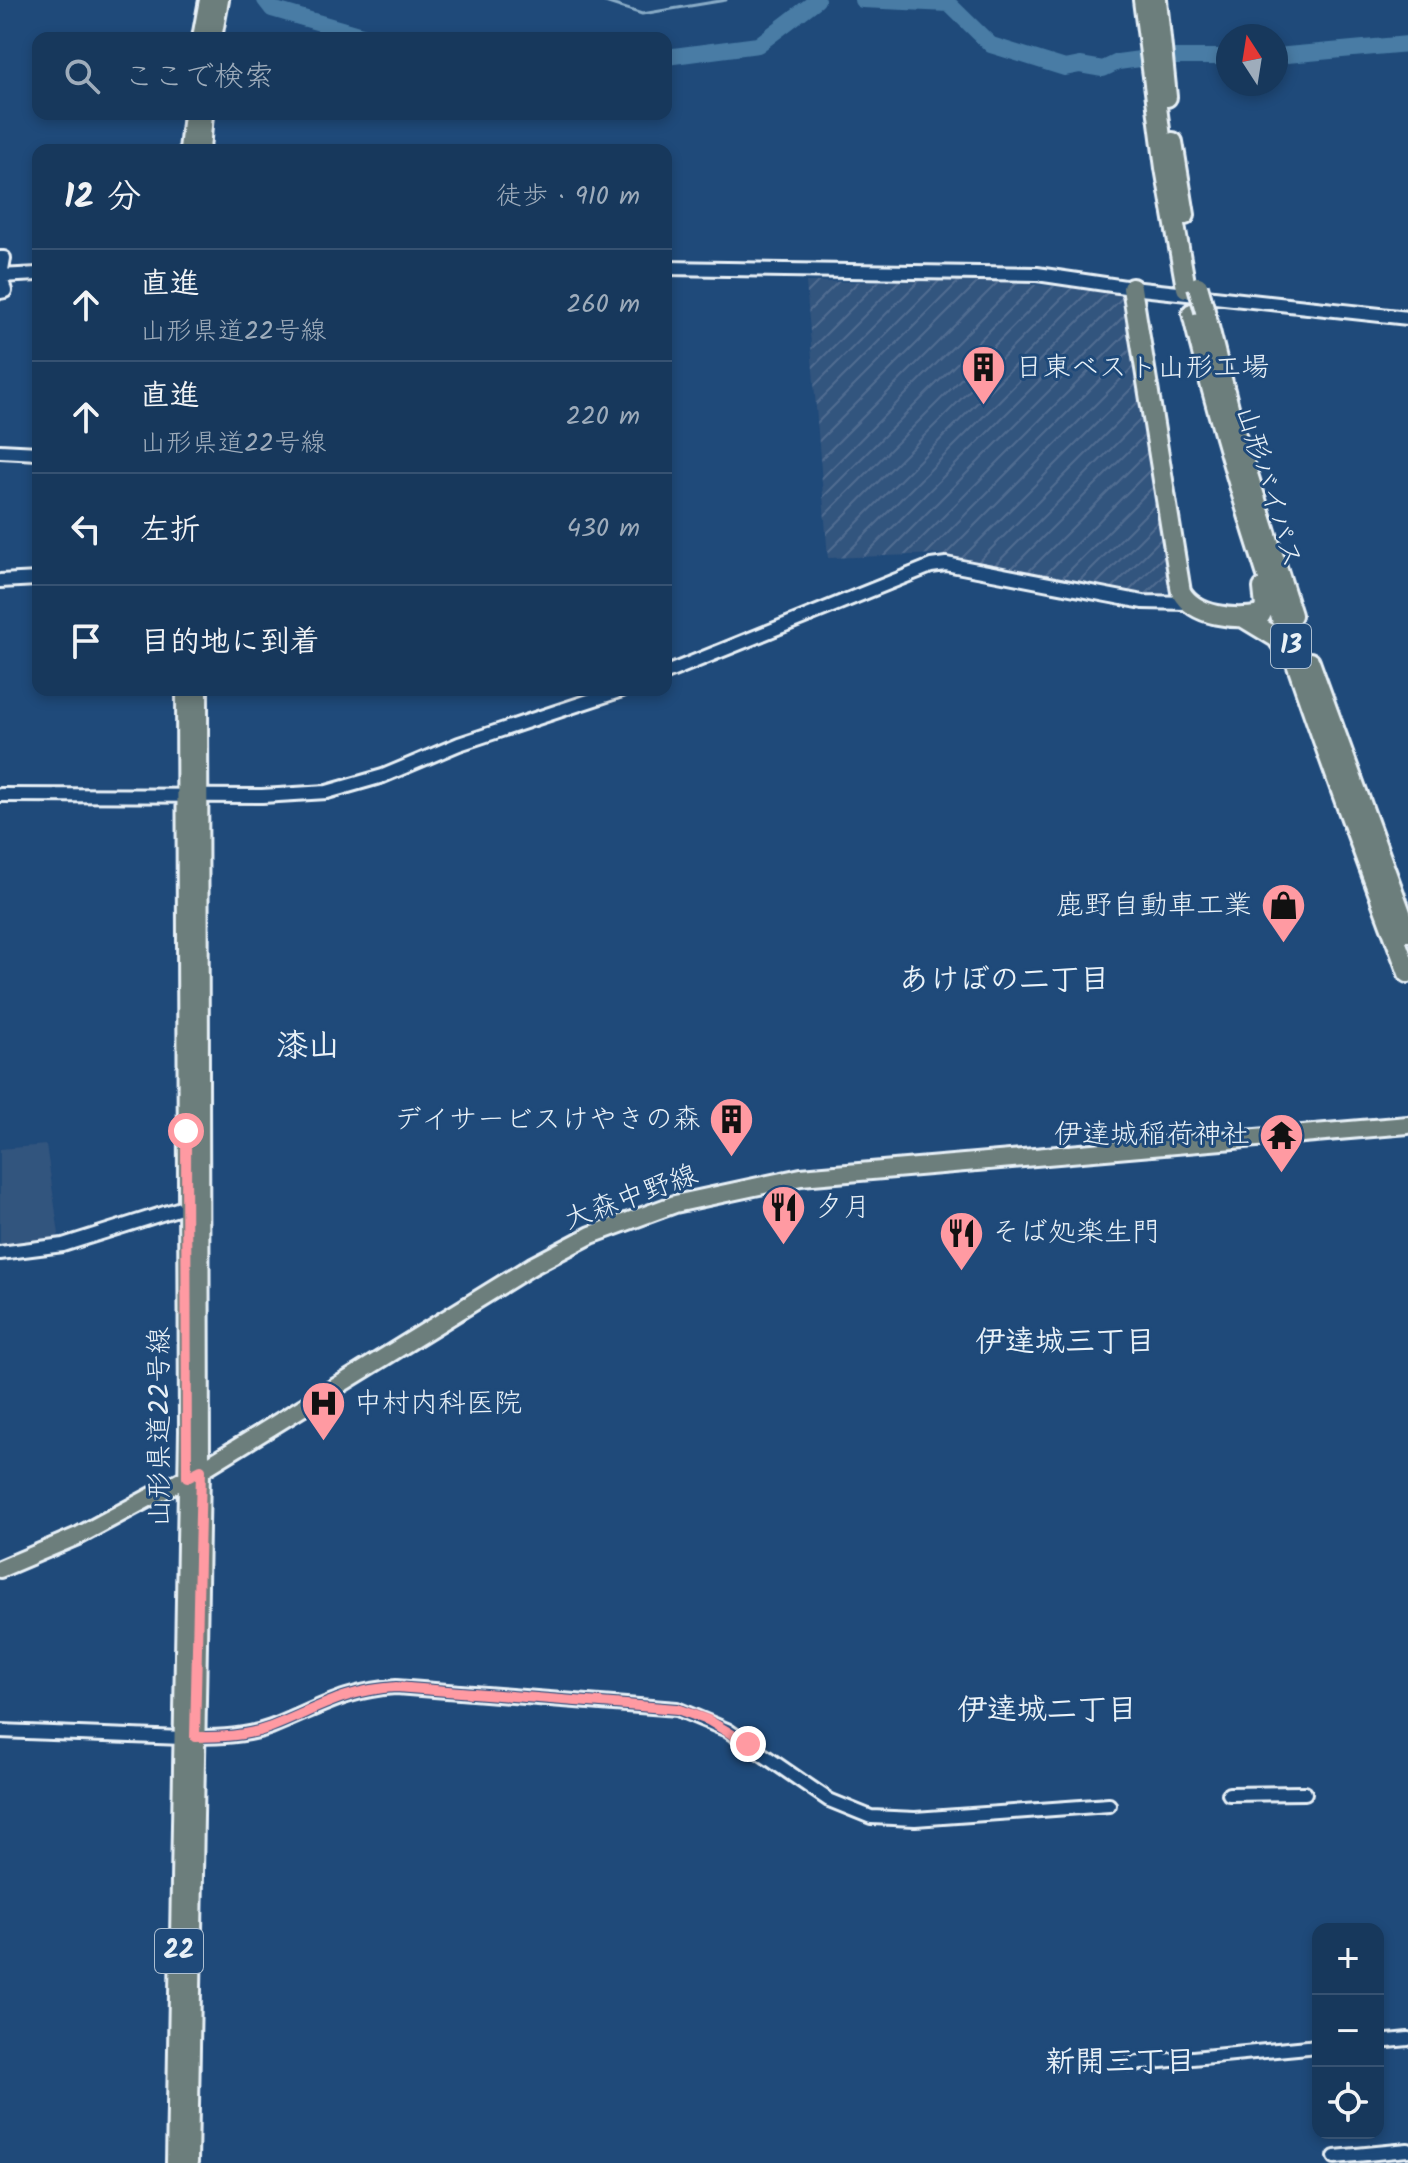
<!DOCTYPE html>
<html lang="ja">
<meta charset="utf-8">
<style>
:root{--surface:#17385c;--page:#244365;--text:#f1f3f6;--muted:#9eacbb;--line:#365272}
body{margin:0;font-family:Kalam,"Klee One",sans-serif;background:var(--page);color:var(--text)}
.controls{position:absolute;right:24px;bottom:24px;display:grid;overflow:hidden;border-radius:16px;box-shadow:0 4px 12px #0003}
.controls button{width:72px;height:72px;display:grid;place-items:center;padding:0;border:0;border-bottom:2px solid var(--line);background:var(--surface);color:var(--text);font:40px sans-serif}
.compass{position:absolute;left:1216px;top:24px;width:72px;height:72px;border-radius:50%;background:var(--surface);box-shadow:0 4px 12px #0003;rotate:348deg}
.stop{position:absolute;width:24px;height:24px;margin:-18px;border:6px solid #ff9aa2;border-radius:50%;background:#fff}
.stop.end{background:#ff9aa2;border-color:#fff;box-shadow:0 2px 8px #0008}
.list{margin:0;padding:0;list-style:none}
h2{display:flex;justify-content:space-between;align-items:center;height:104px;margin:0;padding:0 32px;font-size:34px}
h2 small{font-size:26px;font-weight:400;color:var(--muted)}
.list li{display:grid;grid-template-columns:52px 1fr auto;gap:24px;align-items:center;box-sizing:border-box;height:112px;padding:0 32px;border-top:2px solid var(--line)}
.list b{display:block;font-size:30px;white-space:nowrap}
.list p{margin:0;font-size:26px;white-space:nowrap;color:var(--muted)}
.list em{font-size:26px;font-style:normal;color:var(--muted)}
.icon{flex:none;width:44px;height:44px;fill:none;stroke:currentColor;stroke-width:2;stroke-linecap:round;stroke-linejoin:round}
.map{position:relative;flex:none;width:1408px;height:2163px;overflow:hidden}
.search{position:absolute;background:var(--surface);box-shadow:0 4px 12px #0003;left:32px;top:32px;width:640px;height:88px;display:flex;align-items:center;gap:20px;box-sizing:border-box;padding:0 28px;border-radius:16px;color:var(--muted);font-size:30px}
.panel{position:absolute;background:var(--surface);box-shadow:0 4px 12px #0003;left:32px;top:144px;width:640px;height:552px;border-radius:16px}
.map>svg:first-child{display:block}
.built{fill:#33547e}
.industrial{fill:url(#industrial-furrows)}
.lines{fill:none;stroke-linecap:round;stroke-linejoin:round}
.stream{stroke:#88abc6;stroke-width:3}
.river{stroke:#487ca5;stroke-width:16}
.minor-casing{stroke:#e8f1f8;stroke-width:18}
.major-casing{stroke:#e8f1f8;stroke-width:22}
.highway-casing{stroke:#e8f1f8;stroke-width:24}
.minor{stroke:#1f4a7a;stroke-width:12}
.major{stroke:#6c7e7c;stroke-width:16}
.highway{stroke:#6c7e7c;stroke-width:18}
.highway-bridge-casing{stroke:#e8f1f8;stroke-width:24;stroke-linecap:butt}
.highway-bridge{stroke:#6c7e7c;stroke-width:18}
.route{stroke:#ff9aa2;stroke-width:10}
.labels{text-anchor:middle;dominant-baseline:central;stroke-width:6;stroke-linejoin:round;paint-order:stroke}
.shield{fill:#1f4a7a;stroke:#acbfd2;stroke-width:2}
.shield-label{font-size:26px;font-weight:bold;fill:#e8f1f8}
.poi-label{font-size:28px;fill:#e8f1f8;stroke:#1f4a7a;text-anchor:start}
.street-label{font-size:28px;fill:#e8f1f8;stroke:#1f4a7a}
.neighbourhood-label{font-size:30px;font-weight:bold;fill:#e8f1f8;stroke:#1f4a7a}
.quarter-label{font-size:32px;font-weight:bold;fill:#e8f1f8;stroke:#1f4a7a}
</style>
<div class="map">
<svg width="1408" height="2163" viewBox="0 0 1408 2163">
<defs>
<pattern id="industrial-furrows" width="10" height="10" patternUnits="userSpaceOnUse" patternTransform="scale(2)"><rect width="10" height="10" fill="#33547e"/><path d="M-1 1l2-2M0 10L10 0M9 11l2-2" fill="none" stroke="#516d91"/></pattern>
</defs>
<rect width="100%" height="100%" fill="#1f4a7a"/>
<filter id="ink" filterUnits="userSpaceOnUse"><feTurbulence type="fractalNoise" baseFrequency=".0125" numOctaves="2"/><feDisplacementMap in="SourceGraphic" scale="16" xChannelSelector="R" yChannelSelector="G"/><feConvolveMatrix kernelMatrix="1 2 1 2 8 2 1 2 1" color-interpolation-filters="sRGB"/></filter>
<g filter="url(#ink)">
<!-- built -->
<path class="built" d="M46,1145L59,1234L53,1242L0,1250V1149Z"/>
<!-- industrial -->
<path class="industrial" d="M984,280L1116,292L1124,299L1172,586L1160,599L939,554L828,558L806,282Z"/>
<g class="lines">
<!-- stream -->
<path class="stream" d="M599,0L642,14L726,0"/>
<!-- river -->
<path class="river" d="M265,0L272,9L372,38
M862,0L949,4L991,45L1065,68L1080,65L1103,69L1118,62L1155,57H1228
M1276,56L1408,44
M666,57L758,45L817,0"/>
<defs>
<path id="minor" d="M0,258H4L1,276L5,291L0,292
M666,268L1037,274L1132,288L1408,318
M0,276L38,274
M0,451L38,453
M0,581L38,579
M666,673L931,566L946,564L1143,602L1187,603
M0,795L262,796L327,792L383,776L459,744L622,690
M0,1253L63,1245L187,1206
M0,1731L183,1738
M195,1737C220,1737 247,1736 271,1727C317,1709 344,1690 396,1687L677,1709L727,1730L829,1800L871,1817L915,1819L1109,1805
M1229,1794L1305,1793
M1378,2042L1408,2039
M1130,2064L1318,2046
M1335,2157L1408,2150"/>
<path id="major" d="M201,38L208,0
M213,38L220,0
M188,150L192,114
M201,150L204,114
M0,1569L80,1535L201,1470L532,1266L591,1235L675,1204L801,1177L1408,1125
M175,2163L188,1431L185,690
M189,2163L201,1470L199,690"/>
<path id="highway" d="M1143,0L1165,168L1186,288
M1157,0L1167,97
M1173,142L1185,215
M1132,288L1181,592C1195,617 1235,620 1261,615L1265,607L1263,588
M1205,311L1237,439L1292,615
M1192,313C1247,538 1327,756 1408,973
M1244,618L1277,638L1287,653
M1310,662L1408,932"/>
</defs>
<!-- minor casing -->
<use href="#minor" class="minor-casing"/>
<!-- major casing -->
<use href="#major" class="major-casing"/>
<!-- highway casing -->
<use href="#highway" class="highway-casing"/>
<!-- minor -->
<use href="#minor" class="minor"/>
<!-- major -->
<use href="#major" class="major"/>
<!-- highway -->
<use href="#highway" class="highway"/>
<defs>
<path id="highway-bridge" d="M1198,286L1205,311"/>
</defs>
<!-- highway-bridge casing -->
<use href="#highway-bridge" class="highway-bridge-casing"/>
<!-- highway-bridge -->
<use href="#highway-bridge" class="highway-bridge"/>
</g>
</g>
<g class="lines" filter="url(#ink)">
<!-- route -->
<path class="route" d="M186,1131L187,1477L201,1470L195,1737C220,1737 247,1736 271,1727C317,1709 344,1690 396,1687L677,1709L708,1720L748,1744"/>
</g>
<!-- icons -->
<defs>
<symbol id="building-pin" viewBox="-11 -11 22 30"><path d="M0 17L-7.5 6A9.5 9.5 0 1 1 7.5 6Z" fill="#ff9aa2" stroke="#1f4a7a"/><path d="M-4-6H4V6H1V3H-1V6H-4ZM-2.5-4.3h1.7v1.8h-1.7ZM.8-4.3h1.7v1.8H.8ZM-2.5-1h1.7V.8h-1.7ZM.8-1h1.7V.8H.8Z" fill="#111"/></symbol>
<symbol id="shop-pin" viewBox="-11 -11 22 30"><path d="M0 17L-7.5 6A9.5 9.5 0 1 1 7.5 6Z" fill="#ff9aa2" stroke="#1f4a7a"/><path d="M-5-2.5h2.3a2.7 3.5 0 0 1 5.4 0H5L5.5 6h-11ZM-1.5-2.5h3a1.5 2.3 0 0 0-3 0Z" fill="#111"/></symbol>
<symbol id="temple-pin" viewBox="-11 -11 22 30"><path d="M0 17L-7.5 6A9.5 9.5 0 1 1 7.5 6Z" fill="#ff9aa2" stroke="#1f4a7a"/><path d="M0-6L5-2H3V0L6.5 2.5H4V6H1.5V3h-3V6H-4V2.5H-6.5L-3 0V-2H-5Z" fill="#111"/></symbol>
<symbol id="restaurant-pin" viewBox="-11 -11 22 30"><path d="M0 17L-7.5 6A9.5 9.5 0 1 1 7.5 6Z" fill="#ff9aa2" stroke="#1f4a7a"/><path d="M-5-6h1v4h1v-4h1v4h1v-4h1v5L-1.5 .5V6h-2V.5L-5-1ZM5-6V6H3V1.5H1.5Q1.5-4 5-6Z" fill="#111"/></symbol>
<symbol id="hospital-pin" viewBox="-11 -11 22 30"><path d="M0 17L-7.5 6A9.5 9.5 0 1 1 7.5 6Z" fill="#ff9aa2" stroke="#1f4a7a"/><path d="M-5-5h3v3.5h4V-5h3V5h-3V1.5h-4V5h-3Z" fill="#111"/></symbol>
</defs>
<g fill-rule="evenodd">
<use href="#building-pin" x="958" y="342" width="51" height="69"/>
<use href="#shop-pin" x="1258" y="880" width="51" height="69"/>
<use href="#building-pin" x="706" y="1094" width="51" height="69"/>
<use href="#temple-pin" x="1256" y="1110" width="51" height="69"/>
<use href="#restaurant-pin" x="758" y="1182" width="51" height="69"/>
<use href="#restaurant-pin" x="936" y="1208" width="51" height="69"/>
<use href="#hospital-pin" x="298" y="1378" width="51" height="69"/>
</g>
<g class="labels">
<!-- shield labels -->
<g class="shield">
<rect x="1271" y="624" width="40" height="44" rx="6"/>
<rect x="155" y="1929" width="48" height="44" rx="6"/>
</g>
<g class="shield-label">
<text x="1291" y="646">13</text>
<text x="179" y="1951">22</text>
</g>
<!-- poi labels -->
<g class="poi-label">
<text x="1015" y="368">日東ベスト山形工場</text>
<text x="1252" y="906" text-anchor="end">鹿野自動車工業</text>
<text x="701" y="1120" text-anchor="end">デイサービスけやきの森</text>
<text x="1250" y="1135" text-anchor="end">伊達城稲荷神社</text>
<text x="815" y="1208">夕月</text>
<text x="992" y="1233">そば処楽生門</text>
<text x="354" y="1404">中村内科医院</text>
</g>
<!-- street labels -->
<g class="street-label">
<text transform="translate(1268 487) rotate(73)">山形バイパス</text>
<text transform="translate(631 1198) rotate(-20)">大森中野線</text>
<text transform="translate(160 1427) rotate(-90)">山形県道22号線</text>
</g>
<!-- neighbourhood labels -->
<g class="neighbourhood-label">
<text x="1004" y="981">あけぼの二丁目</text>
<text x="1065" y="1343">伊達城三丁目</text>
<text x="1047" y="1711">伊達城二丁目</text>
<text x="1120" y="2063">新開三丁目</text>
</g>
<!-- quarter labels -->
<g class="quarter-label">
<text x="308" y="1047">漆山</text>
</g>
</g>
</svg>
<div class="controls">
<button>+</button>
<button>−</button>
<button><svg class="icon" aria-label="locate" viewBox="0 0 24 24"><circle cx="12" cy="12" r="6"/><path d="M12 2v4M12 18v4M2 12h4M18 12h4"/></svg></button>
</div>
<svg class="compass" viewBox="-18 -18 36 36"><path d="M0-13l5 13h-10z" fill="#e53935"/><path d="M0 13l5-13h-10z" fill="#9eacbb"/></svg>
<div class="stop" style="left:186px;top:1131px"></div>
<div class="stop end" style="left:748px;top:1744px"></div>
<div class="search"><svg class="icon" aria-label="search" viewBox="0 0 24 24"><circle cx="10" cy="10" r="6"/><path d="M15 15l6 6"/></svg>ここで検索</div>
<section class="panel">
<h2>12 分<small>徒歩 · 910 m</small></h2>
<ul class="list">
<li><svg class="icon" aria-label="ahead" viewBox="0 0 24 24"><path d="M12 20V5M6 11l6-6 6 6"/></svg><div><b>直進</b><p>山形県道22号線</p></div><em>260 m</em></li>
<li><svg class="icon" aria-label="ahead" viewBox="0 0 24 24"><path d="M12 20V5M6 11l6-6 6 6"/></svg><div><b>直進</b><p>山形県道22号線</p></div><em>220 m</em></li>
<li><svg class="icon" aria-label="left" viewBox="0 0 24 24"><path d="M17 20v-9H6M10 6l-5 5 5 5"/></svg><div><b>左折</b></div><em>430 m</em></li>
<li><svg class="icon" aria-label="arrive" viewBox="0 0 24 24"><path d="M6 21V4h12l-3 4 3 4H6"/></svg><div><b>目的地に到着</b></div></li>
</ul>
</section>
</div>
